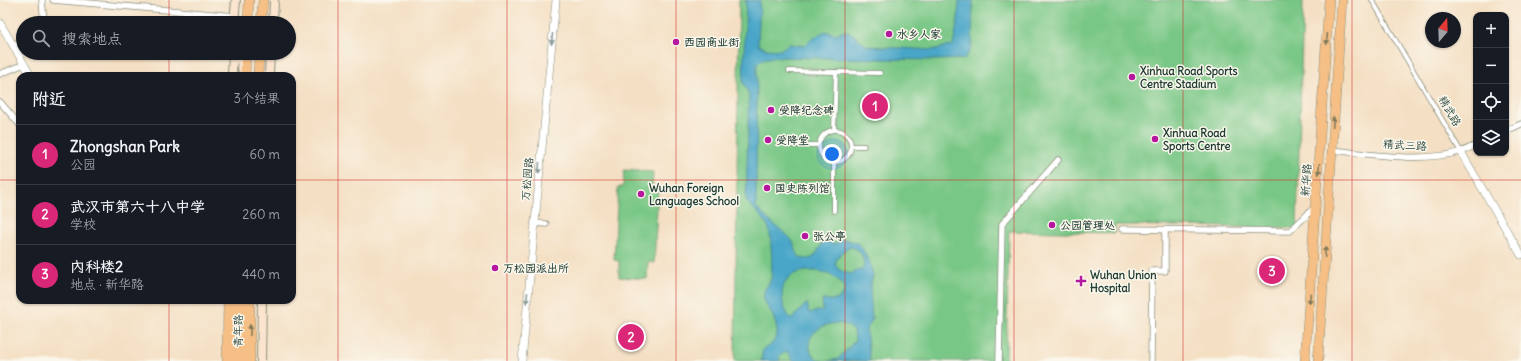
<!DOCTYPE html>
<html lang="zh">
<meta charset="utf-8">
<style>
:root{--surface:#171b24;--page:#242831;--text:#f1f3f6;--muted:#9ea1a6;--line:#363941;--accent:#db2777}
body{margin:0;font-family:Delius,"LXGW WenKai TC",sans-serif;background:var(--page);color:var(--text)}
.controls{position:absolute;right:12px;top:12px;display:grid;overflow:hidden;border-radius:8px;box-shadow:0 1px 3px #0004}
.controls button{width:36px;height:36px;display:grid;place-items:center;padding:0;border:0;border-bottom:1px solid var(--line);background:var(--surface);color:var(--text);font:20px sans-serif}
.compass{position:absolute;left:1425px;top:12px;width:36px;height:36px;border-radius:50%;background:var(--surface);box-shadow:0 1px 3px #0004;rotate:19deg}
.you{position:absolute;left:832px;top:154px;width:14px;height:14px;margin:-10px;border:3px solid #fff;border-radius:50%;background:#1a73e8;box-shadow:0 0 0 6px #1a73e833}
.badge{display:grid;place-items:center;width:26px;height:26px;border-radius:50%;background:var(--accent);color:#fff;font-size:13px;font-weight:700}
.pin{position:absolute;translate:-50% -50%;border:2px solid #fff;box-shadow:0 1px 4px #0006}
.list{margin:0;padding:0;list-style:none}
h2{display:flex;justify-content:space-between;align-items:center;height:52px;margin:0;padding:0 16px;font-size:17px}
h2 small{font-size:13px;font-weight:400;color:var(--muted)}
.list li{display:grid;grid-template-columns:26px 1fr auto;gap:12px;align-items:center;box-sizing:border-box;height:60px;padding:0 16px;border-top:1px solid var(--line)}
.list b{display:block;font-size:15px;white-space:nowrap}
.list p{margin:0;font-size:13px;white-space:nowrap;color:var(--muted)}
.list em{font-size:13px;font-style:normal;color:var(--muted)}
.icon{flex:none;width:22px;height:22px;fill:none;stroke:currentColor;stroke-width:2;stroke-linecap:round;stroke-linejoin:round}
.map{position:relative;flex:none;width:1521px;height:361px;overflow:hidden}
.search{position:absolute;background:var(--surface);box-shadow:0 1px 3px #0004;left:16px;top:16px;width:280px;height:44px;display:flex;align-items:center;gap:10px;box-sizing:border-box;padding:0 14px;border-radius:22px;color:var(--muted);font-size:15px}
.panel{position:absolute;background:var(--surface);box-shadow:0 1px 3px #0004;left:16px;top:72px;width:280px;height:232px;border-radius:12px}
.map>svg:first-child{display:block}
.green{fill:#79c786;stroke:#4c825d}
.water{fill:#49a6c8;stroke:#34727e;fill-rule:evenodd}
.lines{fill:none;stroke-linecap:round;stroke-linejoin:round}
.pedestrian-casing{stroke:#8a8e7c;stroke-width:5.5}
.minor-casing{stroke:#8a8e7c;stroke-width:7}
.tertiary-casing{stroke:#8a8e7c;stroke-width:8}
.secondary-casing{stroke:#8a8e7c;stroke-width:10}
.primary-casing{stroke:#8a8e7c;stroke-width:10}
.pedestrian{stroke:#fff;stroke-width:4}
.minor{stroke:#fff;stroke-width:5.5}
.tertiary{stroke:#fff;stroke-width:7}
.secondary{stroke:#fbe5cf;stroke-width:8}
.primary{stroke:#f5bf86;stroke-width:9}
.oneway{fill:#8f9e9a}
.oneway2{fill:#7f7859}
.grid{fill:none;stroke:#d62828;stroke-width:1;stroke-opacity:0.55}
.poi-dot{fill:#b5179e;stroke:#fbf7ec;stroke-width:1.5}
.labels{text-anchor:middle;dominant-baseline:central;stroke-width:3;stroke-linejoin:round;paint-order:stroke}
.poi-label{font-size:11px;font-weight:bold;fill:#1f3d34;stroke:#fbf7ec;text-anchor:start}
.street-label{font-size:11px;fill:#1f3d34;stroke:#fbf7ec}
</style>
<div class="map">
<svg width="1521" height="361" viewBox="0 0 1521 361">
<rect width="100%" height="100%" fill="#fbf7ec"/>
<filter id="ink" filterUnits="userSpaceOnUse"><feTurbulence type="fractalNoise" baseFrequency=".025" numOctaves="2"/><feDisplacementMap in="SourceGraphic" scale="8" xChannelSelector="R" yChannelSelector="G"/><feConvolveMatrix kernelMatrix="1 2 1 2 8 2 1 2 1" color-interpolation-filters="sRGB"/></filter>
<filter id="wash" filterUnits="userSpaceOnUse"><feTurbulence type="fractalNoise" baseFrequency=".012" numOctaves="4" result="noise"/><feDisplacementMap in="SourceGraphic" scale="16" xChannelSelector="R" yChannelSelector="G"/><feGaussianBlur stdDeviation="0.9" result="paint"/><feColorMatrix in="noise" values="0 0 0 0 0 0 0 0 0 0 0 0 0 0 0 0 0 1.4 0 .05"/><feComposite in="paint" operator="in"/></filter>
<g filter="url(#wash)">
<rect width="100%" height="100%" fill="#f4dfc3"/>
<!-- green -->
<path class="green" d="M739,0H1303L1297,228L1115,225V233L1009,231L1006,361H735Z
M624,170L653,172L652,189H658L654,263L648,262L647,279L619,277V261L614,260L618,187H623Z"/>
<!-- water -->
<path class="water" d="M746,0H760L758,45L767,49L780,50L789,44L805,46L810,40L825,31L835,34L846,31L854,35L867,46L932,50L953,45L958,19L959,0H973L972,44L970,51L964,59L936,60L773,57L763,59L757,64L756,207C761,213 766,218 772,223C779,229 788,234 793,242C797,250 796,260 808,259C818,258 818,247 824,241L835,244L844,239L857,243L862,248L870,263L873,276L870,287L872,320L866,330L870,361H828L838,359L855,341C857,311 803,323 810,349C812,356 816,359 823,361H793L787,351L779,356L780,361H761L763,349C781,341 779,331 772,314C769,308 765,305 764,298C763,286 769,287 771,278C773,271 771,233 768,226C764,218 752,208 746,200L749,95L743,82ZM848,247C859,246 866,258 863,268L851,274C844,272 838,271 835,264L837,258ZM805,271C809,271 813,271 817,271C826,272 841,279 844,287C845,290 843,294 842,296L836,300H822L823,310L809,313L807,303L793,318L791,319C781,307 777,285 792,275C795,273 801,272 805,271Z"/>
</g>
<g filter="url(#ink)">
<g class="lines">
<defs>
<path id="pedestrian" d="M1372,0L1461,152
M789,71L880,73
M834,130L836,72
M819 146a16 16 0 1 1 32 0a16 16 0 1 1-32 0Z
M787,145H819
M851,146H864
M834,211V161"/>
<path id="minor" d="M42,0L44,23
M53,0L235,16
M13,45L23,39
M0,74L24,64
M0,102L20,125
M1506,131L1521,124
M1331,150C1371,154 1421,163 1459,152C1465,151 1471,147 1476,145
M534,223L546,224
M1122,229L1290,231L1315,207
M999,361L1002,224L1058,160
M1151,361L1152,271H1165V230"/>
<path id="tertiary" d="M0,23L31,76
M1461,152L1521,255
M522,361L556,0"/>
<path id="secondary" d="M234,23L236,0
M273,23L274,0
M239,53L243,72
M232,76L233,53
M269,76L270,53
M261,361L262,300"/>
<path id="primary" d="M248,23L249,0
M261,23L263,0
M245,76L246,53
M258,76L259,53
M250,300V361
M227,361L228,300
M235,361V300
M242,361L243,300
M1305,361L1329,0
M1318,361L1342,0"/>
</defs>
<!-- pedestrian casing -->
<use href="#pedestrian" class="pedestrian-casing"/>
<!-- minor casing -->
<use href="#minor" class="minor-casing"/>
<!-- tertiary casing -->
<use href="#tertiary" class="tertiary-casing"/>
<!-- secondary casing -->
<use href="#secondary" class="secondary-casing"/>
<!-- primary casing -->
<use href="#primary" class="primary-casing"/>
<!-- pedestrian -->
<use href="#pedestrian" class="pedestrian"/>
<!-- minor -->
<use href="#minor" class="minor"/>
<!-- tertiary -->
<use href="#tertiary" class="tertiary"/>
<!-- secondary -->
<use href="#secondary" class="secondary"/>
<!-- primary -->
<use href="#primary" class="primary"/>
</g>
<!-- one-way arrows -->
<defs><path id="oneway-solid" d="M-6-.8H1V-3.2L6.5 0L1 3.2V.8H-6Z"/></defs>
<g class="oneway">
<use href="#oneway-solid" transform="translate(552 39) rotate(96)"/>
<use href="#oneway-solid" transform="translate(539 168) rotate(95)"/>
<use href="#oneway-solid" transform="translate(527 298) rotate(95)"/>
</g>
<g class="oneway2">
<use href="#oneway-solid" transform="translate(1327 39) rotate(94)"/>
<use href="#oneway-solid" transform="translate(1333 122) rotate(-86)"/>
<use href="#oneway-solid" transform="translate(1319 169) rotate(94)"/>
<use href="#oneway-solid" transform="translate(1325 252) rotate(-86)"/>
<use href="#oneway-solid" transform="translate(1310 298) rotate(94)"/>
<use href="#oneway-solid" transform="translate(250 330) rotate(-90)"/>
</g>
</g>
<!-- grid -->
<path class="grid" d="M169,0V23M338,0V361M507,0V361M676,0V361M845,0V361M1014,0V361M1183,0V361M1352,0V361M169,53V76M0,180H20M292,180H1521M169,300V361"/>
<!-- markers -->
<g class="poi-dot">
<circle cx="889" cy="34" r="4"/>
<circle cx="676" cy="42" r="4"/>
<circle cx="1132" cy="77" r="4"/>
<circle cx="771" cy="110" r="4"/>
<circle cx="1155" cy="139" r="4"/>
<circle cx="768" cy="140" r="4"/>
<circle cx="767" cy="188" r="4"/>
<circle cx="641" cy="194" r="4"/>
<circle cx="1052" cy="225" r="4"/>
<circle cx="805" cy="236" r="4"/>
<circle cx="495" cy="268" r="4"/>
<path d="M1079 275h4v4h4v4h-4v4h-4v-4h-4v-4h4z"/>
</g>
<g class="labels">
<!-- poi labels -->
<g class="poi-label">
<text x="897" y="34">水乡人家</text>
<text x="684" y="42">西园商业街</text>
<text x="1140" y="71">Xinhua Road Sports<tspan x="1140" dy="13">Centre Stadium</tspan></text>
<text x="779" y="110">受降纪念碑</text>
<text x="1163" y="133">Xinhua Road<tspan x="1163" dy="13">Sports Centre</tspan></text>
<text x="776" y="140">受降堂</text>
<text x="649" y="188">Wuhan Foreign<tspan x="649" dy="13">Languages School</tspan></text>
<text x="775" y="188">国史陈列馆</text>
<text x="1060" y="225">公园管理处</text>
<text x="813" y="236">张公亭</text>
<text x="503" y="268">万松园派出所</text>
<text x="1090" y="275">Wuhan Union<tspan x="1090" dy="13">Hospital</tspan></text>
</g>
<!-- street labels -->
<g class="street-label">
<text transform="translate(1450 111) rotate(60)">精武路</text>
<text transform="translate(1405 145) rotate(3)">精武三路</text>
<text transform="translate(527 179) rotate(-85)">万松园路</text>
<text transform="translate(1306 180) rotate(-86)">新华路</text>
<text transform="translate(238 331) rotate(-90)">青年路</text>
</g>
</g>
</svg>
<div class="controls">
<button>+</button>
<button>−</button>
<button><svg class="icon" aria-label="locate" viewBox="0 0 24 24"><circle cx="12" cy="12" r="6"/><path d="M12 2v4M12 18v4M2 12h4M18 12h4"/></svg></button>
<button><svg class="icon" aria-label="layers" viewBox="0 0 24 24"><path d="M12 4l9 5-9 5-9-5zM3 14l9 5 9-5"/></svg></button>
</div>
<svg class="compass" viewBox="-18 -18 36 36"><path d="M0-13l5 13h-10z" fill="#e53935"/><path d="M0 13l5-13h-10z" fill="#9ea1a6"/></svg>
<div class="you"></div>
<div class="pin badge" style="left:875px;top:106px">1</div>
<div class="pin badge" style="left:631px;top:337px">2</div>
<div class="pin badge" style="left:1272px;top:271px">3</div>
<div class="search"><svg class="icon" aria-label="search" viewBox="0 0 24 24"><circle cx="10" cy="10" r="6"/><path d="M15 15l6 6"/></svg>搜索地点</div>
<section class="panel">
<h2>附近<small>3个结果</small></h2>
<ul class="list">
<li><span class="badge">1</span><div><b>Zhongshan Park</b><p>公园</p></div><em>60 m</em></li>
<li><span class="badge">2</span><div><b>武汉市第六十八中学</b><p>学校</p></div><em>260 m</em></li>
<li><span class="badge">3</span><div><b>内科楼2</b><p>地点 · 新华路</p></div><em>440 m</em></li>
</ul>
</section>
</div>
